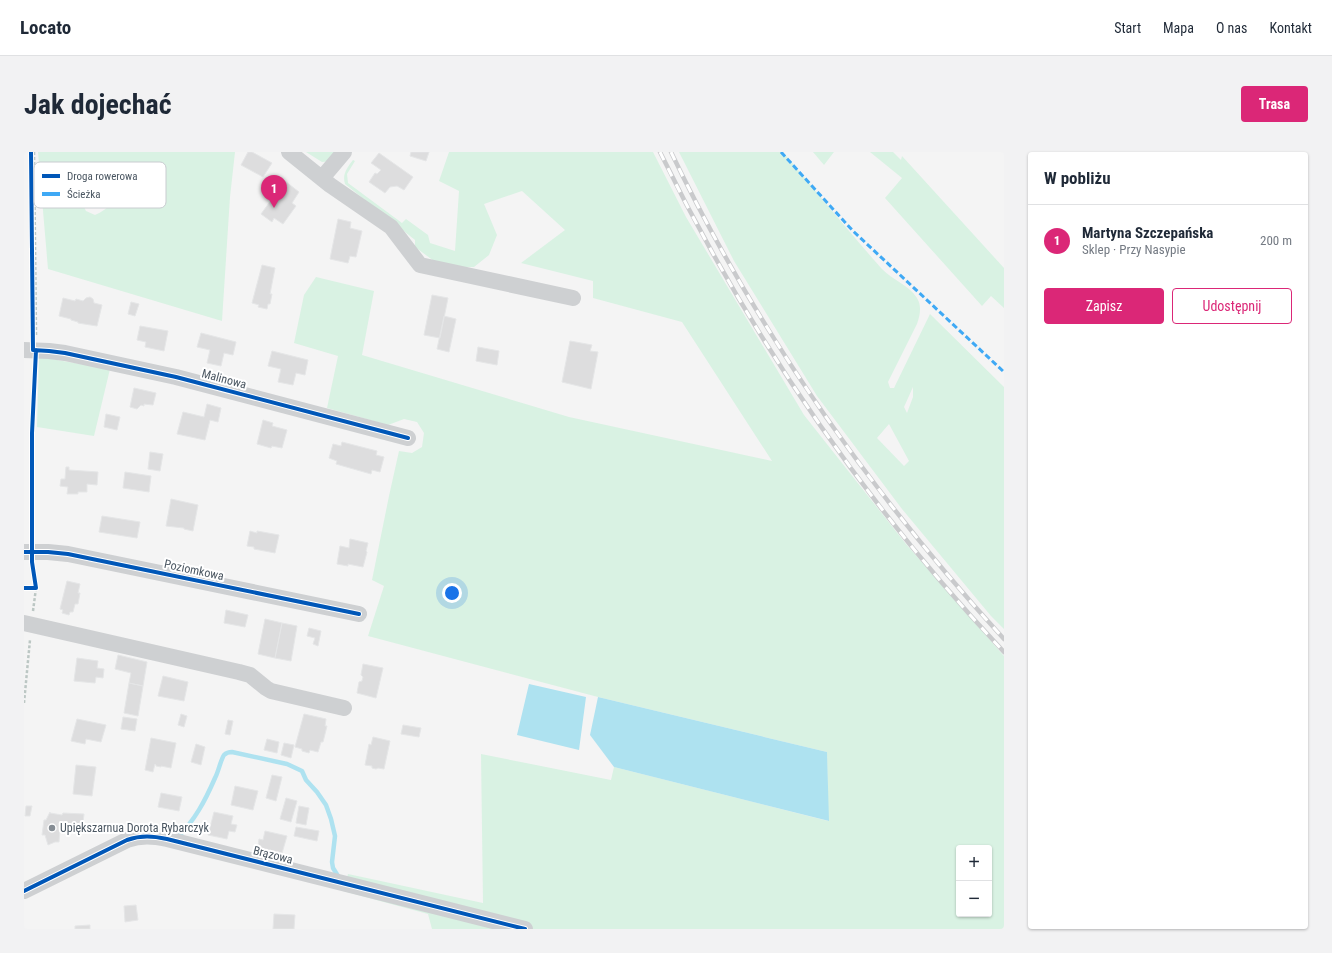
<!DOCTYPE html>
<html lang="pl">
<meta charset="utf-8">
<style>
:root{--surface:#fff;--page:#f2f2f3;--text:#1f2937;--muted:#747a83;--line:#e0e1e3;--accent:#db2777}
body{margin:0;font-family:"Roboto Condensed",sans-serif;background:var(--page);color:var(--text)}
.controls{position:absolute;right:12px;bottom:12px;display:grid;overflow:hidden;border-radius:4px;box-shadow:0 1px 3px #0004}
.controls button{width:36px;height:36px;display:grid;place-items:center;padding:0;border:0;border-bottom:1px solid var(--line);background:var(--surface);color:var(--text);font:20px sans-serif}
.you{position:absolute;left:428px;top:441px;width:14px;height:14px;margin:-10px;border:3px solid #fff;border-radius:50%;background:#1a73e8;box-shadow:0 0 0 6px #1a73e833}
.badge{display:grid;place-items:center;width:26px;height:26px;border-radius:50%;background:var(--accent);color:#fff;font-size:13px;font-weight:700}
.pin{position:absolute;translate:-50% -33px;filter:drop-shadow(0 1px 2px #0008)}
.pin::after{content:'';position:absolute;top:21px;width:14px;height:12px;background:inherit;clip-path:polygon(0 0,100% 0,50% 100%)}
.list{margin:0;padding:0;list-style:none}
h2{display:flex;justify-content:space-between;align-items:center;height:52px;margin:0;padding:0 16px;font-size:17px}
h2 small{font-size:13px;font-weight:400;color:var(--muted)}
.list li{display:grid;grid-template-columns:26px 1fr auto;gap:12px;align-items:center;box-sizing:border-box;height:72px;padding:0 16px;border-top:1px solid var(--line)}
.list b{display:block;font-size:15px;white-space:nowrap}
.list p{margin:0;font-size:13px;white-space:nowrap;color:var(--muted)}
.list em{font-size:13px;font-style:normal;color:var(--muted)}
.actions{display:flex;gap:8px;padding:12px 16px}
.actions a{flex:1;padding:9px 0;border:1px solid var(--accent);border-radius:4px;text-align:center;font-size:14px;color:var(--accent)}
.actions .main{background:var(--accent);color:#fff}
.map{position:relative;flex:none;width:980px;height:777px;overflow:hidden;border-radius:4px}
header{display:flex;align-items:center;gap:24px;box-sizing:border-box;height:56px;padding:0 20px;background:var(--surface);border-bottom:1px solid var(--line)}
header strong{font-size:19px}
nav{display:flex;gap:22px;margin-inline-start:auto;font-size:14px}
.intro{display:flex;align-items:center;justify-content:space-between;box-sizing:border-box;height:96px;padding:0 24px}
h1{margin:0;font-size:28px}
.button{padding:10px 18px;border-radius:4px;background:var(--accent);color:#fff;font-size:14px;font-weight:700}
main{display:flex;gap:24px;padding:0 24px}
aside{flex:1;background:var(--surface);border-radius:4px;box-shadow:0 1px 3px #0004}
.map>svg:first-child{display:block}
.green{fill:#d9f2e3;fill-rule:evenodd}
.water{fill:#aee2f0}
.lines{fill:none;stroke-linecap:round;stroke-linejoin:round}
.stream{stroke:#aee2f0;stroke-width:4.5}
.building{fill:#ddddde;stroke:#e5e6e7}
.path{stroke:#bcc7c4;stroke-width:2.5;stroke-dasharray:3 2;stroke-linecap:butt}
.street{stroke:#ced0d2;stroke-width:16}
.rail-casing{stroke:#c9cacc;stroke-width:4.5}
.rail{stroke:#fff;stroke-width:3;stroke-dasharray:9;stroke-linecap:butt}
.quiet{stroke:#3fa9f5;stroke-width:3;stroke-dasharray:6 3;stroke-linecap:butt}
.cycleway-casing{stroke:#fff;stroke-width:6}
.cycleway{stroke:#0057b8;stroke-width:4}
.poi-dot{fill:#868d94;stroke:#fff;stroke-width:1.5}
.labels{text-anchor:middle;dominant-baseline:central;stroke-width:4;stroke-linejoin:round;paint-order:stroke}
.street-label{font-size:12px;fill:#4a5661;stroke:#fff}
.poi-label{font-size:12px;fill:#4a5661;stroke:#fff;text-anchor:start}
.key{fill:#fff;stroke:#c9ccd0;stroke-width:1}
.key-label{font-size:11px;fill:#4a5661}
</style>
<header>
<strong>Locato</strong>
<nav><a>Start</a><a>Mapa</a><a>O nas</a><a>Kontakt</a></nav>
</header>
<div class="intro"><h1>Jak dojechać</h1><a class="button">Trasa</a></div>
<main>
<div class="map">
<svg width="980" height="777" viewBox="0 0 980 777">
<rect width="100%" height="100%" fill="#f4f4f4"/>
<!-- green -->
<path class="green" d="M14,0H211L206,45L198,169L24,117ZM81,16C89,39 98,51 71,63L62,59L51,37L55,22Z
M282,0H315L309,9L298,10Z
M425,0H629L662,65L780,263L882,392L980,504V777H408L404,762L319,739L324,722L459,751L457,602L587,628L590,615L804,669L803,600L574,545L344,484L360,434L348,428L365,344L375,299L388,301L398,295L400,281L393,270L380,267L364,273L303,256L314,204L270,191L280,143L292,125L350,139L338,203L545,265L748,309L658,170L569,146V129L497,111L541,78L498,39L460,52L473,83L465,103L450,115H418L391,95V88L321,32C318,22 323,16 329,8L331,9L323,22L324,31L378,71L382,67L404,83L406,91L431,99L435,39L415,29ZM935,696H965V762H935Z
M655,0H759C792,39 824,79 858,117C868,128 885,133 893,146C898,154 896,163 893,172L864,230L866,236H870L906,162L980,235V477L967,464L878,357L793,244L710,109ZM889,235V245L883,261L880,255ZM865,272L885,309L880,314L853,286Z
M789,0H810L800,13Z
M846,0H869L877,8L878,4L980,116V156L967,144L958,154L861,46L878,26Z
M15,205L86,217L70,284L13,275Z"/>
<!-- water -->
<path class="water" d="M505,532L562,545L555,598L493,583Z
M574,545L803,600L805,669L590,615L566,583Z"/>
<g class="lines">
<!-- stream -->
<path class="stream" d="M153,686C171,668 181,649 191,626C194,621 197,607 200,603C203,600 205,600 208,600L263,612L278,619L282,628L293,640L302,653L307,667L311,684L308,710L309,716L314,724"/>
</g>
<!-- building -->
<path class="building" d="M224,0H228L248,11L239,25L217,13Z
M387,0H405L402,9L386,4Z
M355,1L389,25L380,38L373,34L366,35L361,41L345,30L351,21L353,22L357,18L347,11Z
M261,29L275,40L268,51L272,54L259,72L250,66L248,70L237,62Z
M314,67L327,70L326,76L338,79L332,105L326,104L324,111L306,107Z
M238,113L251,116L246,142H248L246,152H244L243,157L234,155L235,153L228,151Z
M408,143L424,146L416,186L400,183Z
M66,145L69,147L70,151L78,153L73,174L54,171V170L47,168V167L35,164L39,146L51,149L52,147L59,149L62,146Z
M107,150L115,152L111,164L104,162Z
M420,164L432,167L425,200L413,197Z
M116,174L144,179L140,199L121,195L122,190L113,188Z
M177,181L212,190L209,203L200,201L197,214L183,211L186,198L173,195Z
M546,189L568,193L566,199L574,200L567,237L538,230Z
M454,195L475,199L473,213L452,209Z
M248,199L284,208L281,223L272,221L269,233L254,230L257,217L244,214Z
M110,236L132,241L129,253L120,252V254L117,253L113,257L106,255Z
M183,252L197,256L194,270L186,268L181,288L153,282L159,260L180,265Z
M82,262L96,265L93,278L80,275Z
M239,268L249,271L248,274L263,278L258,296L248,294L247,296L233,292Z
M318,290L353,299L352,303L360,305L356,320L348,318L347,322L312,312L313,309L305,306L309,292L317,294Z
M126,300L139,302L136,319L124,317Z
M42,315H45V318L74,320L73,333L63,332V340H54V342H43L44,335L36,334L37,327H41Z
M101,320L127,324L125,340L99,336Z
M147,347L174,353L169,379L160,377V376L142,374Z
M78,364L116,370L113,386L75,380Z
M226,379L233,381V379L255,383L251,401L230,397V395L223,394Z
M326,387L344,391L342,399L343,400L339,415L324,412V414L313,412L316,394L325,396Z
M43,429L56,432L54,441H56L54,452H51L49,460H46L45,463L38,461L39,458L36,457Z
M202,458L224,463L221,475L200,471Z
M241,467L258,471L251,506L234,502Z
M258,471L273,474L267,509L251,506Z
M285,476L297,479L294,494L289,492L291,486L283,484Z
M94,503L123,510L119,534L105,531L107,521L91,517Z
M53,506L74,509L73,516L80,517L79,526L72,525L71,531L50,529Z
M339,512L359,516L352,546L333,541L335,530L338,529L339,525L337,523Z
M139,524L164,530L160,549L134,544Z
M105,531L119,534L114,564L100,561Z
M157,562L163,564L160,575L154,573Z
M280,562L302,567L301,574H303L299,590H297L294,600L286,598L285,601L278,599V597L271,595Z
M99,565L113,567L111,579L97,577Z
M53,567L82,573L77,590L62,587L61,592L47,589Z
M204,568L209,569L206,583L201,582Z
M379,573L397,576L395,585L377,582Z
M349,585L366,589L360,617L354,616L352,617L348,616V614L341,613L345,592L347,593Z
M127,586L152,591L147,616L137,614V615L132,614V613L131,612L129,620L121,618Z
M243,587L255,590L253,601L240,598Z
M260,591L270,593L267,606L257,603Z
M172,592L181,595L177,613L167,610Z
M52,613L72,615L68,644L49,642Z
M248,623L258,625L252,649L242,646Z
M211,634L234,639L229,658L207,653Z
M137,641L158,645L155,659L134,655Z
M262,646L273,649L267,670L256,667Z
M2,654H8L6,664H1Z
M275,654L285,656L282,673L272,671Z
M26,660V661L38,663L39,661L60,662L58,680L36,678L35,690H31L24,693L21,683H18L20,668H22Z
M190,660L209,664L207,672L213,673L211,680L205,679L203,687L184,683Z
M272,675L295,679L293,689L270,684Z
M241,679L263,684L256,708L235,703L237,694H234L235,687L239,688Z
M112,753L114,768L101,770L100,754Z
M250,762L271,763L270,777H249Z
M66,773V777H51V774Z"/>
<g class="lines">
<!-- path -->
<path class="path" d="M10,0L12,183
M10,247L12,212
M9,459L12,436
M0,551L6,488"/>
<!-- street -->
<path class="street" d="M265,0L306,33L367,75L396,113L549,146
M298,26L320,0
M0,198L25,199L41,201L152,225L384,286
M0,400H24L44,402L335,462
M0,471L215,520L226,523L242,536L247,539L320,556
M0,739L103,688C117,683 129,684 143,687L501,777"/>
<defs>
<path id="rail" d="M636,0C725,183 841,352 980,500
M647,0C732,178 847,341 980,487"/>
</defs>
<!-- rail casing -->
<use href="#rail" class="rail-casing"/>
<!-- rail -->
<use href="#rail" class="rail"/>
<!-- quiet -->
<path class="quiet" d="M757,0L829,79L980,220"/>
<defs>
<path id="cycleway" d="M7,0L9,198L25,199L41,201L152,225L384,286
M0,400H24L44,402L335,462
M0,436H12L8,410V281L12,198
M0,739L103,688C117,683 129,684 143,687L501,777"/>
</defs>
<!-- cycleway casing -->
<use href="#cycleway" class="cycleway-casing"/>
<!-- cycleway -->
<use href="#cycleway" class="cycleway"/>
</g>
<!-- markers -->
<circle class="poi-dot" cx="28" cy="676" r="4"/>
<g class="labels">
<!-- street labels -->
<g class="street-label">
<text transform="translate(200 227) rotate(15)">Malinowa</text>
<text transform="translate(170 418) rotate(12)">Poziomkowa</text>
<text transform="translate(249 703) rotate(14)">Brązowa</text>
</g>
<!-- poi labels -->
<g class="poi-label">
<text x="36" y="676">Upiększarnua Dorota Rybarczyk</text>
</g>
</g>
<!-- legend -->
<rect x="10" y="10" width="132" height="46" rx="6" class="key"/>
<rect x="18" y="22" width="18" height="4" fill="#0057b8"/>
<rect x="18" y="40" width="18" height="4" fill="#3fa9f5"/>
<g class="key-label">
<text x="43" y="28">Droga rowerowa</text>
<text x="43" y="46">Ścieżka</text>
</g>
</svg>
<div class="controls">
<button>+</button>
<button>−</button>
</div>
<div class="you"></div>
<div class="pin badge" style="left:250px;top:56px">1</div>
</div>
<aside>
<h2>W pobliżu<small></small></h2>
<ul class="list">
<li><span class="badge">1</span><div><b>Martyna Szczepańska</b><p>Sklep · Przy Nasypie</p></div><em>200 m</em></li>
</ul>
<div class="actions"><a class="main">Zapisz</a><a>Udostępnij</a></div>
</aside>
</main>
